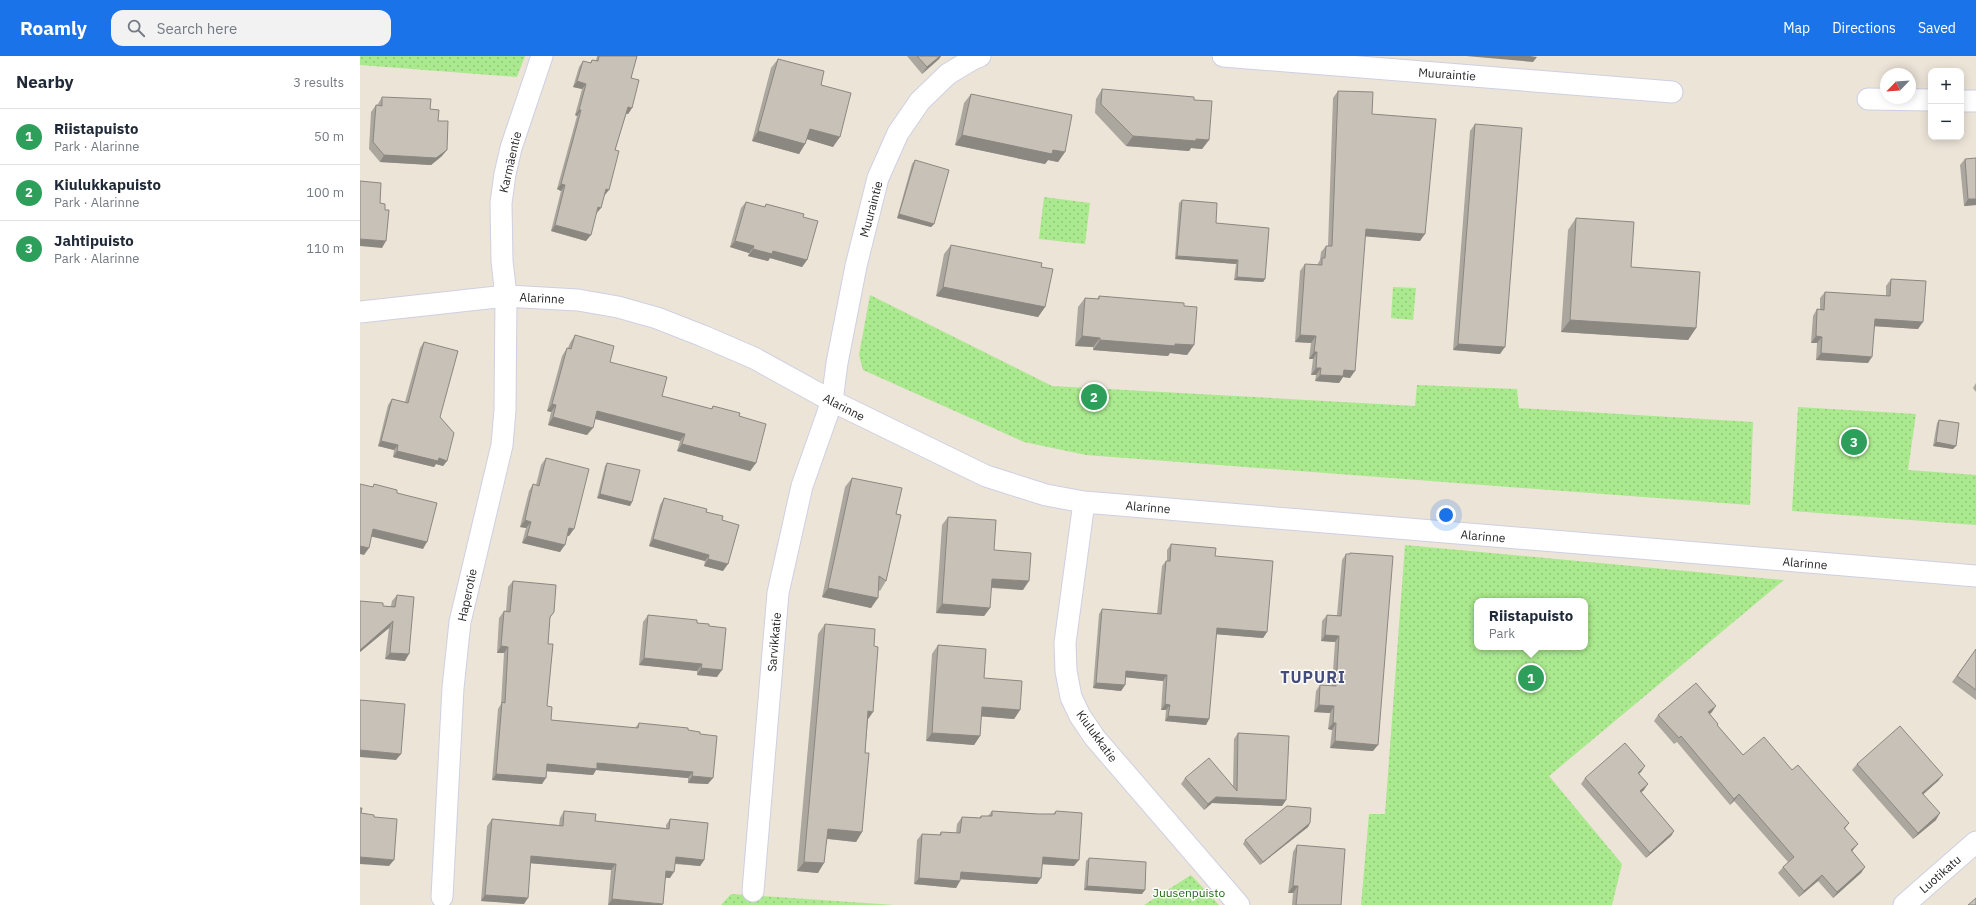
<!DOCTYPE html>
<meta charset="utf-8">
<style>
:root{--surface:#fff;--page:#f2f2f3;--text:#1f2937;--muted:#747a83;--line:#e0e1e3;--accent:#1a73e8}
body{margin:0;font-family:"IBM Plex Sans",sans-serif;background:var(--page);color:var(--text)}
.controls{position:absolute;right:12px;top:12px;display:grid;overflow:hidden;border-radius:8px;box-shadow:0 2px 10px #0003}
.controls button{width:36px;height:36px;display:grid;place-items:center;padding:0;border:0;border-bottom:1px solid var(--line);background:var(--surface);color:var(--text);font:20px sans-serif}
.compass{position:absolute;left:1520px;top:12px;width:36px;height:36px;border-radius:50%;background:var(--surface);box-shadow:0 2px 10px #0003;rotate:245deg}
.you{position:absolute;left:1086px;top:459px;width:14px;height:14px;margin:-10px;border:3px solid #fff;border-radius:50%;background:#1a73e8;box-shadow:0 0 0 6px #1a73e833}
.badge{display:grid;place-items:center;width:26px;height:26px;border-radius:50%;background:var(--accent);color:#fff;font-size:13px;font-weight:700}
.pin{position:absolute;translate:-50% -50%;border:2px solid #fff;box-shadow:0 1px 4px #0006}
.popup{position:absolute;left:1114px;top:542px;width:114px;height:52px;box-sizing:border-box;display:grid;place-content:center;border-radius:8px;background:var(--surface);filter:drop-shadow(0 1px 3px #0005);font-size:13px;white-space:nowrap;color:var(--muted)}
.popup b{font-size:15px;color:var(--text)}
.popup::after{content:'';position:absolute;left:50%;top:100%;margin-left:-8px;border:8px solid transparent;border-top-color:var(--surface)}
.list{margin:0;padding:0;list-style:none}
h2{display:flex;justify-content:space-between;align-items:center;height:52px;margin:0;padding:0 16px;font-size:17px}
h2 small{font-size:13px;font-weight:400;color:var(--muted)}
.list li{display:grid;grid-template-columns:26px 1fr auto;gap:12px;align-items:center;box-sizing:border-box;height:56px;padding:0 16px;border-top:1px solid var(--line)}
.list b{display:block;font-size:15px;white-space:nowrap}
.list p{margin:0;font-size:13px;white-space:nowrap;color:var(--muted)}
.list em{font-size:13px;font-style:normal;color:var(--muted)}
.icon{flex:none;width:22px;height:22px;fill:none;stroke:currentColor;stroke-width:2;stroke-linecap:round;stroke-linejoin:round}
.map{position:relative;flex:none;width:1616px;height:849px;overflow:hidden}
header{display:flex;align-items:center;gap:24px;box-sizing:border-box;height:56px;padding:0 20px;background:var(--accent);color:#fff}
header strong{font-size:19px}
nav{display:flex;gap:22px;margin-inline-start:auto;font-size:14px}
.search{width:280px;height:36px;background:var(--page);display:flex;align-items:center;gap:10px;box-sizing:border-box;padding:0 14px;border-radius:12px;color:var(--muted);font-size:15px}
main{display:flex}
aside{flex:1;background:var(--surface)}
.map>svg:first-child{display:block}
.park{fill:url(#park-dots);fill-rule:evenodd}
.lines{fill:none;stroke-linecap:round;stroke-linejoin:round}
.minor-casing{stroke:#cdd0e3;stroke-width:23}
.minor{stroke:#fff;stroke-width:21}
.wall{fill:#aba69e}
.shaded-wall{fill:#8b8781}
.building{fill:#c7c1b8;stroke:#8b8781}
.labels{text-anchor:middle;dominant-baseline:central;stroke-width:3;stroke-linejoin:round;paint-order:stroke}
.street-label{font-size:12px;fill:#282828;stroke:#fff}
.park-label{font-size:12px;fill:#216a12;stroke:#fff}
.district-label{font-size:16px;font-weight:bold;letter-spacing:1px;fill:#444c7c;stroke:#fff}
</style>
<header>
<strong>Roamly</strong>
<div class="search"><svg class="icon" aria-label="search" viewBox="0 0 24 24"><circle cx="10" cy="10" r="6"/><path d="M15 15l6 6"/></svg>Search here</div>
<nav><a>Map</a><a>Directions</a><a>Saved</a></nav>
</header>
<main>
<aside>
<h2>Nearby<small>3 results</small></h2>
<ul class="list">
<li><span class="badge" style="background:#2e9e5b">1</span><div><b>Riistapuisto</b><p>Park · Alarinne</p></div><em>50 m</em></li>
<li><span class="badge" style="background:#2e9e5b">2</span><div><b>Kiulukkapuisto</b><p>Park · Alarinne</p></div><em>100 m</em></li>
<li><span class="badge" style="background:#2e9e5b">3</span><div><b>Jahtipuisto</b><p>Park · Alarinne</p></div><em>110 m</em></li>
</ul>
</aside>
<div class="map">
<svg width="1616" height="849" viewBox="0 0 1616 849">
<defs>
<pattern id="park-dots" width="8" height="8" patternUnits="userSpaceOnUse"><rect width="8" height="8" fill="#aae98e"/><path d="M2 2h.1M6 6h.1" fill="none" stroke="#92c87a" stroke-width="1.8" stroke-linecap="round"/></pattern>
</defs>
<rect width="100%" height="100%" fill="#ece4d7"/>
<!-- park -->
<path class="park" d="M0,0H165L157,21L0,9Z
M684,141L730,147L725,188L679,183Z
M1033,231L1056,232L1053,264L1031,262Z
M510,239L692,330L1055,350L1057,329L1157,333L1159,352L1393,366L1390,449L726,399L664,386L503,314L499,299Z
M1438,351L1556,358L1548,414L1616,419V469L1432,455Z
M1045,489L1424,524L1189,720L1262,808L1252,849H1001L1009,758H1025ZM1117,545H1225V591H1117Z
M831,819L859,849H784Z
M371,838L535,849H361Z"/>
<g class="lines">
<defs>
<path id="minor" d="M863,0L1312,36
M1508,43L1571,44
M1601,45H1616
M0,256L146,240L218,244L258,251L297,262L343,280L394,302L472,345L626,420L686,439L724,446L1616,520
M724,446L705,587L706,615L711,641L720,660L735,682L879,849
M393,835L418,537L442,430L472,345L477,307L496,210L518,122L538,77L560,45L588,18L613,3L620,0
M82,841L93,632L100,566L142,389L145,354L146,240L142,205L141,147L145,118L151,92L182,0
M1544,849L1616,786"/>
</defs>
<!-- minor casing -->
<use href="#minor" class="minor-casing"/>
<!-- minor -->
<use href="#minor" class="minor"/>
</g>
<!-- wall -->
<path class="wall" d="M237,0H277L271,22L272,52L268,58H266L255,94L244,140V139L236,157L226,185L191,175L201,135L197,133L217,60L215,59L222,33L213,31L219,11L223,5L230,7L232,4L236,5Z
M547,0H581L579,3L562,18Z
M418,3L461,29L473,91L447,83L445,88L439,98L392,85L411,12Z
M742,33L834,44L849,84L842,93L831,92L829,95L766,90L735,57L736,43Z
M978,35L1012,58L1060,185L1005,180L990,322L983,321L979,327L955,325L956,319H951L953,303H949L951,287L935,286L940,215L945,208L957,209L960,204L961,196L966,190H968L973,42Z
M611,38L705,96L698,106L688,104L685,108L595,89L604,47Z
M22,41L70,53L78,65L82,100L71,109L20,106L9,93L11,56L16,49H17L18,48Z
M1115,68L1140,298L1093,294L1110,75Z
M1605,103L1616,149L1604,150L1600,109Z
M555,104L574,168L571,171L537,162L552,108Z
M822,144L856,167L905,223L903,226L874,224L876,208L815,203L819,147Z
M386,146L404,151L406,148L443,161L447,204L442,211L410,202L408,205L388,200L389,197L370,191L381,152Z
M1216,162L1336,272L1328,284L1201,276L1208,174Z
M591,189L681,211L685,251L678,261L576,240L584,198Z
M1531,223L1558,273L1515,270L1508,307L1456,304L1457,287H1451L1453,260L1457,253H1460V242L1465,236L1526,240V230Z
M739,240L824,250L834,289L827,299L810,297L808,300L733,294V291L715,290L718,251L725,242L737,243Z
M215,279L250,306L302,340L351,353L353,350L379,360L396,407L390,415L317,395L320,385L235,363L227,379L188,369L191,356L187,355L202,300L207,292H208L210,287Z
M64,286L80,361L87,405L83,410L76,408L74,411L33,401L34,394L18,390L28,349L32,343L45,346L60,292Z
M1616,327V336L1613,332Z
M1579,364L1593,393L1573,390L1577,367Z
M186,402L209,480L207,479L200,496L162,487L166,472L160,471L169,435L173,428L176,429L181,409Z
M247,407L272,446L270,450L237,442L245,410Z
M492,422L536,458L526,525L520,535L518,534L511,552L462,541L485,431Z
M304,442L346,456L362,464L363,515L344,510L345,505L289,490L300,449Z
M588,461L634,494L663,534L631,532L630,552L624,560L576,557L582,469Z
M811,488L855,500L907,576L903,582L856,578L849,663L846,669L805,665L806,654H801L803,625L766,621L765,629L761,635L733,632L739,558L742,553L797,558L802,510L806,505H807V494Z
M990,497L1013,695L970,692L972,674L968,673L970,657L954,656L956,635L960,629L972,630L975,586L961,585L962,565L967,559H977L982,504L986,498H989Z
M153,525L194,556L190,562L188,588L187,650L191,664L275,672L279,667L328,674L348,728L328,727V722L236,714L233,719L187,715L182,728L132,724L138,653L141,648L144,597H137L139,562L144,555L146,556L148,531Z
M37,539L45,605L25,603L29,572L0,596V545L23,550H31L32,545Z
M288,559L337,567L349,570L357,621L337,619V615L279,609L283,566Z
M465,568L514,590L513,656L508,663L505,697L502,776L496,786L467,783L458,817L437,815L458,578Z
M578,589L624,622L660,654L654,663L621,660L620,680L614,689L566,685L572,598Z
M1616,593V644L1592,626Z
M1352,656L1350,658L1357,669L1383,699L1432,714L1489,767L1485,773L1493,794L1492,795L1505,811L1501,817L1473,842L1458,825L1439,841L1418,817L1423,811L1428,806L1374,745L1370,749L1317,686L1314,688L1294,665L1298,659Z
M878,677L926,744L922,750L852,747L844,754L821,728L825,722L873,730L874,683Z
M1497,708L1583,719L1578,725L1563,738L1576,764L1553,783L1492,714Z
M1285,710L1279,718L1284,734L1281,736L1314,775L1311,780L1286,802L1221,728L1225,722Z
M204,755L235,765L306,772V769L310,763L344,804L340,810L315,808L310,822H305L248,849L251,814L171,807L164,848L121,845L127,770L132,763L199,769L200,762Z
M632,755L678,758H693L696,755L714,810L682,808L677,828L600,823V825L596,832L554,828L557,784L562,778L579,779L581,776L596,777L597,768L602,761L619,762L621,760H628Z
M950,767L948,771L900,809L883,788L885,784Z
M937,789L981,849H932L933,837H928L933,796Z
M729,802L782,838L724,834L726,805Z"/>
<!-- shaded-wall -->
<path class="shaded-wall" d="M580,0H581L579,3L562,18L567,11Z
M1106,0H1170L1177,1L1173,6Z
M217,25L226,28L222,33L213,31Z
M268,51L272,52L268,58L264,57Z
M219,54H221L217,60L215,59Z
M450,73L480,81L473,91L443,82Z
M398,75L445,88L439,98L392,85Z
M602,79L693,94L705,96L698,106L688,104L685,108L595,89Z
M773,80L836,83L849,84L842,93L831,92L829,95L766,90Z
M87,94L82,100L71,109L20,106L24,99Z
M201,128L205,129L201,135L197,133Z
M246,133L249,134L244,140L242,139Z
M1608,143H1616V149L1604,150Z
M238,151L241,152L237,157Z
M539,158L574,168L571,171L537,162Z
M195,169L231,179L226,185L191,175Z
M1006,173L1065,178L1060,185L1001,180Z
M0,183L26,185L22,192L0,190Z
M375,185L394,190L389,197L370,191Z
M393,193L413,195L447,204L442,211L410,202L408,205L388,200Z
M817,200L878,204L876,208L815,203Z
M877,221L905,223L903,226L874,224Z
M583,231L685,251L678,261L576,240Z
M1515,263L1563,266L1558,273L1511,270Z
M1210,264L1336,272L1328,284L1201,276Z
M940,279L956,280L951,287L935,286Z
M722,280L740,282L733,291L715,290Z
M1456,280L1462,281L1457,287H1451Z
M740,284L815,288L834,289L827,299L810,297L808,300L733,294Z
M1098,288L1145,291L1140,298L1093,294Z
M954,296H957L953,303H949Z
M1461,297L1512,301L1508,307L1456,304Z
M956,312H961L956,319H951Z
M984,314L995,315L990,322L983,321L979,327L955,325L960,319Z
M192,348L196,349L191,356L187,355Z
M237,355L325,378L320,385L232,362Z
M193,361L233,372L227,379L188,369Z
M21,385L38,389L34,394L18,390Z
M1576,386L1596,390L1593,393L1573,390Z
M322,388L396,407L390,415L317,395Z
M37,395L79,402L87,405L83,410L76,408L74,411L33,401Z
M240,438L272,446L270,450L237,442Z
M165,464L171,466L166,472L160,471Z
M209,472L214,473L209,480L204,479Z
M13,473L67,486L63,493L9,480Z
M167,480L205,489L200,496L162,487Z
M293,483L349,499L345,505L289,490Z
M0,490L9,492L4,499L0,498Z
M348,503L368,508L363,515L344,510Z
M632,523L669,525L663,534L626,531Z
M468,532L518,542L511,552L462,541Z
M582,548L630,552L624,560L576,557Z
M33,565L29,572L0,596V594Z
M857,572L907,576L903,582L853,578Z
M965,579L979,580L975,586L961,585Z
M141,590L148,591L144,597H137Z
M30,597L49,598L45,605L25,603Z
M284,602L342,608L337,615L279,609Z
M341,612L362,614L357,621L337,619Z
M766,615L807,619L803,625L762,621Z
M736,627L765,629L761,635L733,632Z
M805,648L810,649L806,654H801Z
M959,649L974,650L970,657L954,656Z
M1356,650L1352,656L1344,662L1348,656Z
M622,651L660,654L654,663L616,660Z
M508,655L513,656L506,666Z
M808,660L849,663L846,669L805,665Z
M973,667H976L972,674L968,673Z
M572,677L620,680L614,689L566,685Z
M975,685L1018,689L1013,695L970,692Z
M0,694L41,698L36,704L0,701Z
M237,707L333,716L328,722L236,714L233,719L183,715L187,708Z
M1285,710L1281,716L1274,722L1278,717Z
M136,718L186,722L182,728L132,724Z
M1583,719L1578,725L1557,744L1562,737Z
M332,720L353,722L348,728L328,727Z
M1288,728L1284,734L1276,741L1280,735Z
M1379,738L1374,745L1370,749L1374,743Z
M856,741L926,744L922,750L852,747L844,754L848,748Z
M1580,757L1576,764L1553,783L1558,777Z
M950,767L948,771L900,809L903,806Z
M468,773L502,776L496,786L461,782Z
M1314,775L1311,780L1286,802L1290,797Z
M1498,788L1493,794L1486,800L1491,794Z
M171,800L256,808L251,814L167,807Z
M0,801L34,804L29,810L0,808Z
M316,801L344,804L340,810L311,807Z
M683,801L719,804L714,810L678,808Z
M444,806L464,807L458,817L437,815Z
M1505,811L1501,817L1473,842L1477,836Z
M306,815L314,816L310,822L301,821Z
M601,816L681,822L677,828L596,823Z
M1462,819L1458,825L1439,841L1444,835Z
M559,822L600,825L596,832L554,828Z
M727,830L785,834L782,838L724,834Z
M933,830H938L933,837H928Z
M125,839L168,842L164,848L121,845Z
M252,843L303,848L302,849H248Z"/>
<!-- building -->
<path class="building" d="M239,0H277L271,22L279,24L272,52L268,51L255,94L259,95L249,134L246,133L241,152L238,151L231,179L195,169L205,129L201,128L221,54H219L226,28L217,25L223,5L231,7L232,4L238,5Z
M557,0H580L567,11Z
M418,3L464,15L461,29L491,37L480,81L450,73L445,88L398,75Z
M742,33L834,41V44L852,45L849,84L836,83V85L773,80L741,48Z
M978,35L1013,36L1012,58L1076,63L1065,178L1006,173L995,315L984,314L983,320L960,319L961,312H956L957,296H954L956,280L940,279L945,208L962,209V202H965L966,190H972Z
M611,38L712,59L705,96L693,94L692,98L602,79Z
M22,41L71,43L70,53L79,54L78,65H88L87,94L76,102L24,99L13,86L16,49L22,50Z
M1115,68L1162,72L1145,291L1098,288Z
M1616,102V143H1608L1605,103Z
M555,104L589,114L574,168L539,158Z
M0,125L21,127L20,147L25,148V154H29L26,185L0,183Z
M822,144L857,147L856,167L909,172L905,223L877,221L878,204L817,200Z
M386,146L405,151L406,148L444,158L443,161L458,165L447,204L413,195L412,198L393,193L394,190L375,185Z
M1216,162L1274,166L1271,211L1340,216L1336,272L1210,264Z
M591,189L682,207L681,211L693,213L685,251L583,231Z
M1531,223L1566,225L1563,266L1515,263L1512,301L1461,297L1462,281L1456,280L1457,253L1464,254L1465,236L1530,240Z
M739,240L824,247V250L837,251L834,289L815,288V290L740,284V282L722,280L725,242L739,243Z
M215,279L254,290L250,306L307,321L302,340L352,353L353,350L380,357L379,360L406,368L396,407L322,388L325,378L237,355L233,372L193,361L196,349L192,348L207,292L211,293Z
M64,286L98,295L80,361L94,377L87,405L79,402L78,405L37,395L38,389L21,385L32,343L48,347Z
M1579,364L1599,367L1596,390L1576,386Z
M186,402L229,413L214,473L209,472L205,489L167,480L171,466L165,464L173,428L179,430Z
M247,407L280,414L272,446L240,438Z
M492,422L542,432L536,458L541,459L526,525L519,520L518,542L468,532Z
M0,428L13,431L14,428L37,434V437L77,447L67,486L13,473L9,492L0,490Z
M304,442L347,453L346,456L363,460L362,464L379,469L368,508L348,503L349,499L293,483Z
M588,461L636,464L634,494L671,497L669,525L632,523L630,552L582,548Z
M811,488L856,492L855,500L913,505L907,576L857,572L849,663L808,660L810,649L805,648L807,619L766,615L765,629L736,627L742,553L801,558L806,505H810Z
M990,497L1033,500L1018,689L975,685L976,667H973L974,650L959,649L960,629L976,630L979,580L965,579L967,559L981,560L986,498H990Z
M153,525L196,529L194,556L190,561L188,588H193L187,650L192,651L191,664L278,672L279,667L328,672V674L340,676V678L357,680L353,722L332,720L333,716L237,707V713L187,708L186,722L136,718L142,646L145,647L148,591L141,590L144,555L150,556Z
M37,539L54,541L49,598L30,597L33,565L0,594V545L23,547V550L35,551Z
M288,559L337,564V567L349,568V570L366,572L362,614L341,612L342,608L284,602Z
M465,568L515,573L514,590L518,591L513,656L508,655L505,697H509L502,776L468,773L464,807L444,806Z
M578,589L626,593L624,622L662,625L660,654L622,651L620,680L572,677Z
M1616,593V634L1597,620Z
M1336,627L1356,650L1348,656L1358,668L1357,669L1383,699L1404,681L1432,714L1438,709L1489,767L1484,772L1498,788L1491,794L1505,811L1477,836L1462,819L1444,835L1423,811L1434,801L1379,738L1374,743L1321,680L1319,682L1298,659Z
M0,644L45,648L41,698L0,694Z
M1540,670L1583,719L1562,737L1580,757L1558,777L1497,708Z
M878,677L929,680L926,744L856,741L848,748L825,722L849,702L877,735Z
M1265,687L1285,710L1278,717L1288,728L1280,735L1314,775L1290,797L1225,722Z
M927,750L951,752L950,767L903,806L885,784Z
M0,752H2L1,757L14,759V761L37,763L34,804L0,801Z
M204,755L236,758L235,765L309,773L310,763L348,767L344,804L316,801L314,816L306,815L303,848L252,843L256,808L171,800L168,842L125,839L132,763L203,770Z
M632,755L678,758H695L696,755L722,757L719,804L683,801L681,822L601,816L600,825L559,822L562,778L581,779V776L600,777L602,761L621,762V760H632Z
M937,789L985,793L981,849H936L938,830H933Z
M729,802L786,806L785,834L727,830Z
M1616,842V849H1608Z"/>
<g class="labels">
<!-- street labels -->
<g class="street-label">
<text transform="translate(1087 18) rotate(4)">Muuraintie</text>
<text transform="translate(150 106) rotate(-77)">Karmäentie</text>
<text transform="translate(511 153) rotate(-75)">Muuraintie</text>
<text transform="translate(182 242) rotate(3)">Alarinne</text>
<text transform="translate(484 351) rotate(27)">Alarinne</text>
<text transform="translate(788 451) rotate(5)">Alarinne</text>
<text transform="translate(1123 480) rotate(5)">Alarinne</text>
<text transform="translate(1445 507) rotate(5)">Alarinne</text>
<text transform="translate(107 539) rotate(-78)">Haperotie</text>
<text transform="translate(414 586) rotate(-85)">Sarvikkatie</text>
<text transform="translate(737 680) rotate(54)">Kiulukkatie</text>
<text transform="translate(1580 818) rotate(-41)">Luotikatu</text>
</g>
<!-- park labels -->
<g class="park-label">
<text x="829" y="836">Juusenpuisto</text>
</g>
<!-- district labels -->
<g class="district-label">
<text x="953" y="621">TUPURI</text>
</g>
</g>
</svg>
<div class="controls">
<button>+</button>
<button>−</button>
</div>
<svg class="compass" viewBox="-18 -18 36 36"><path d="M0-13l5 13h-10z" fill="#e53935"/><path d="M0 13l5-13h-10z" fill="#747a83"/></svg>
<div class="you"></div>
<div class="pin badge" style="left:1171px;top:622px;background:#2e9e5b">1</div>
<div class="popup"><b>Riistapuisto</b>Park</div>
<div class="pin badge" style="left:734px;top:341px;background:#2e9e5b">2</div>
<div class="pin badge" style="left:1494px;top:386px;background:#2e9e5b">3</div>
</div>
</main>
